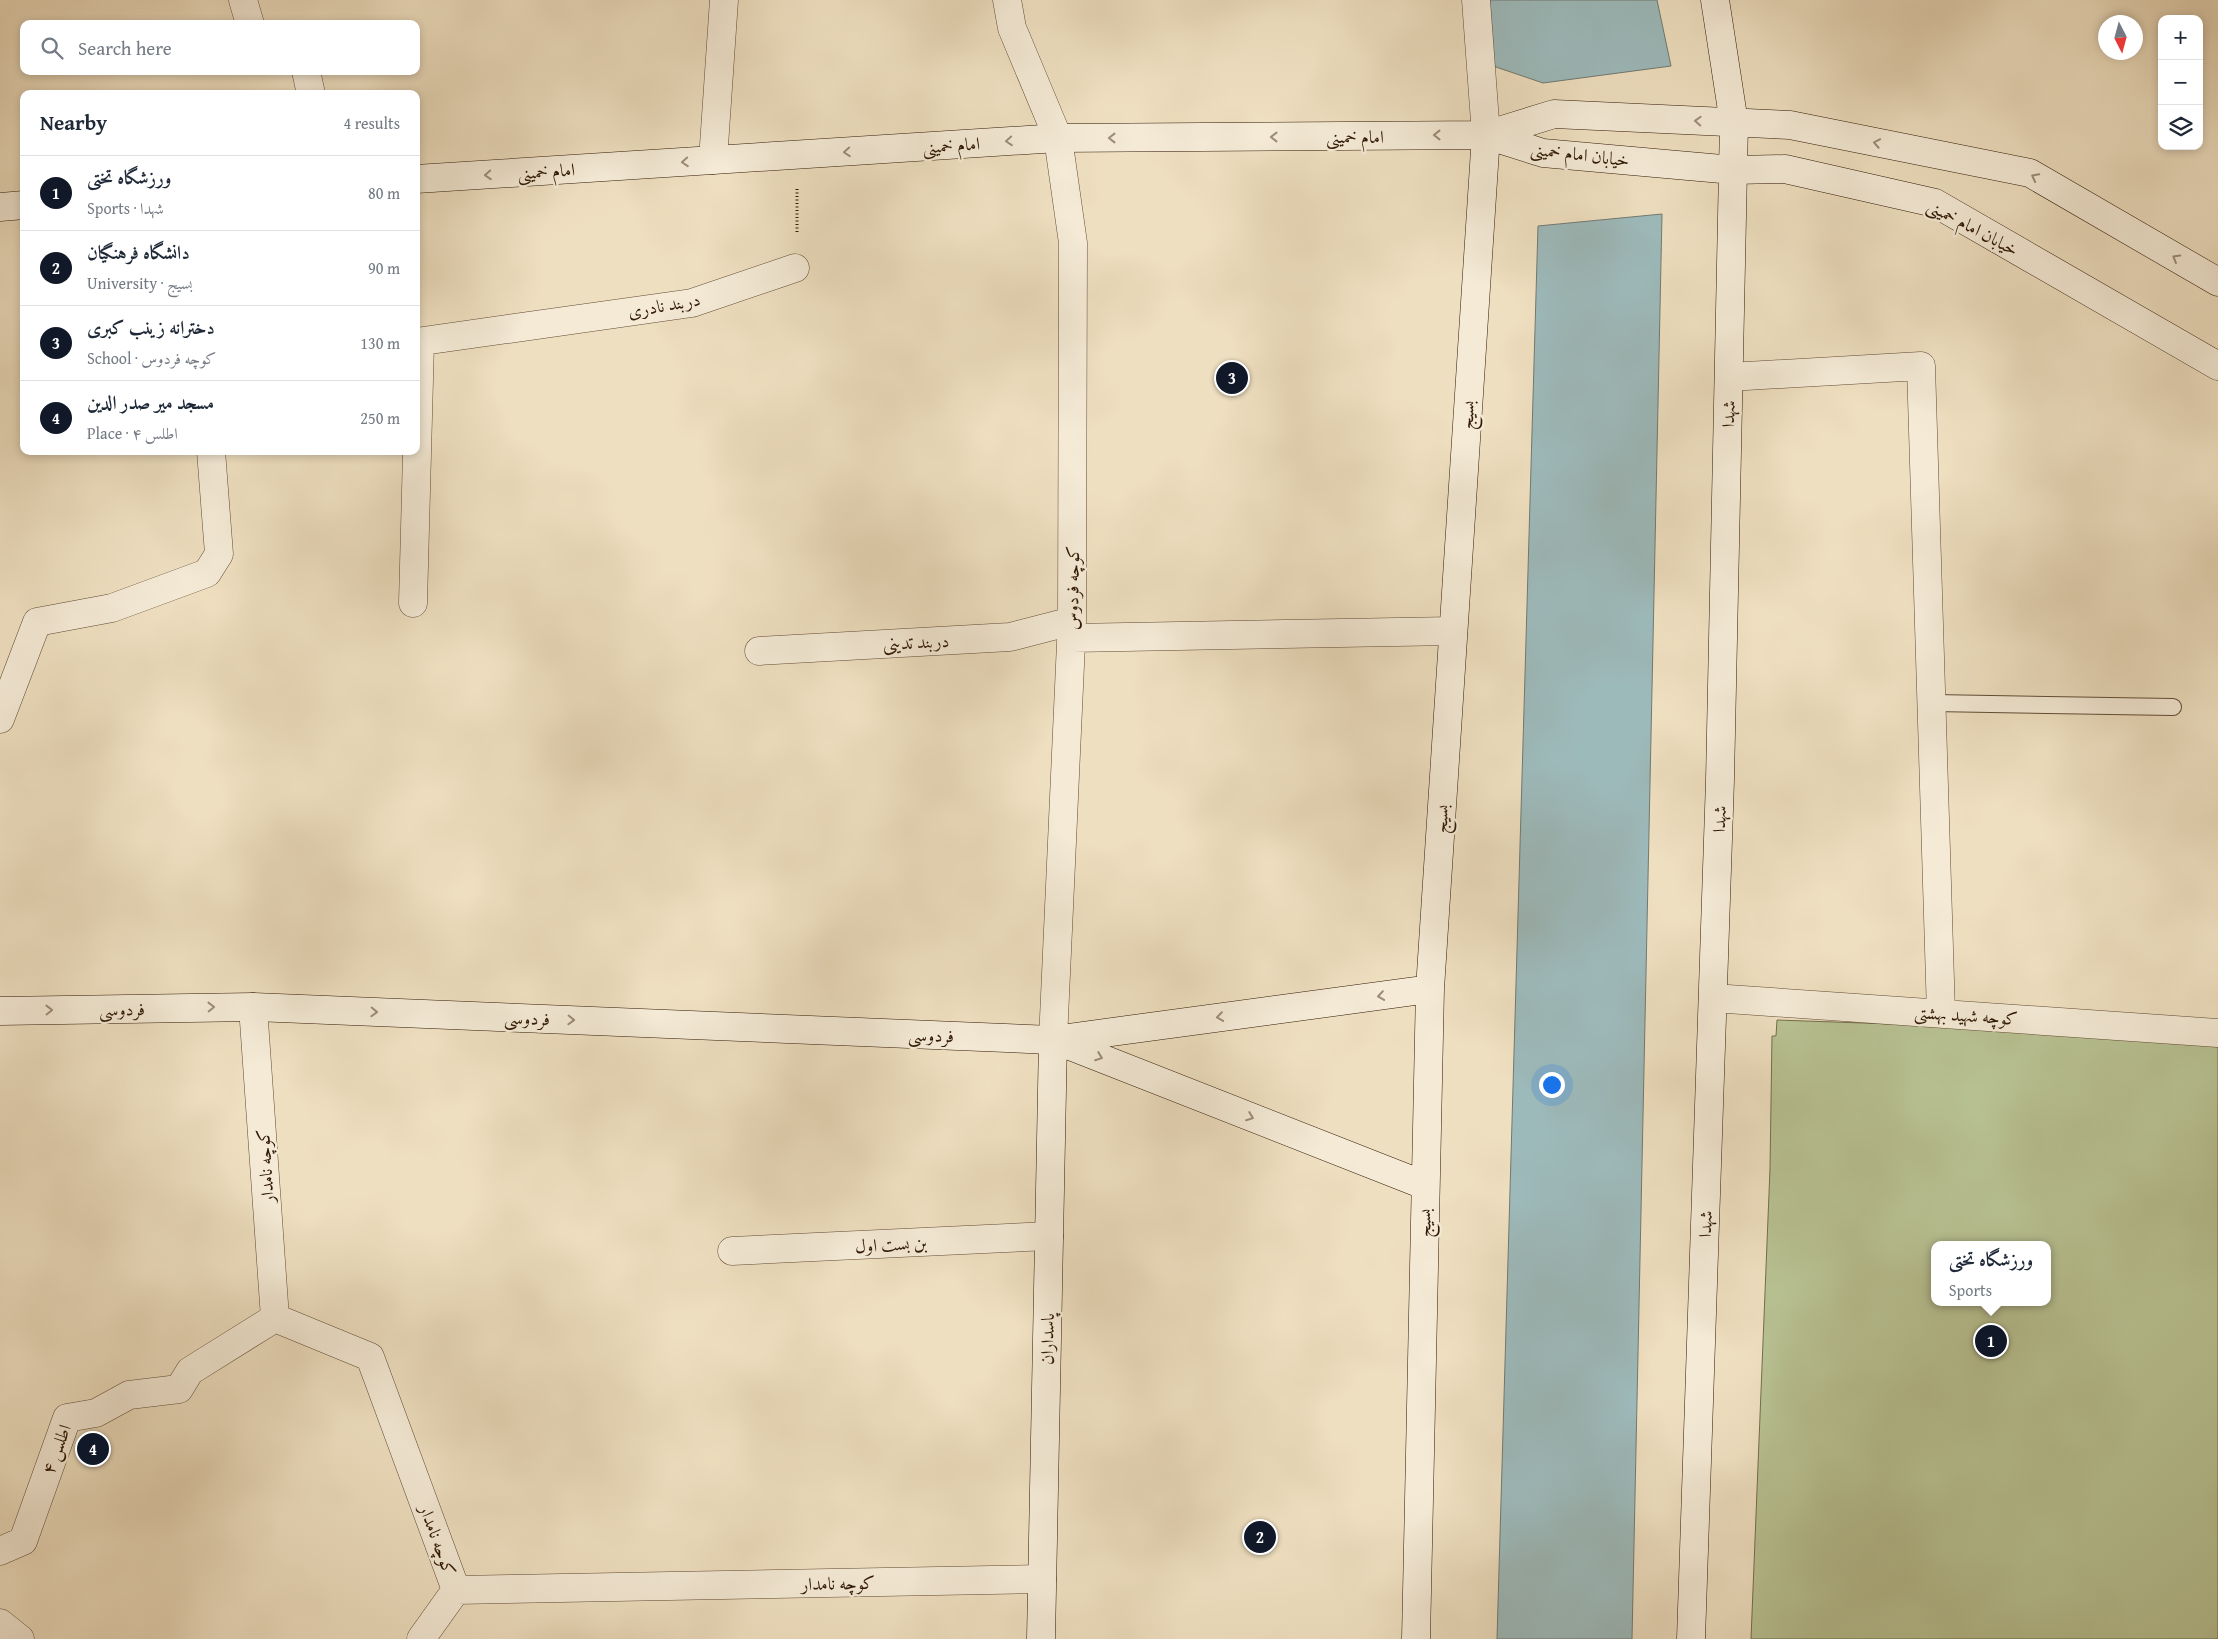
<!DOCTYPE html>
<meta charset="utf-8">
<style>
:root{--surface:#fff;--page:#f2f2f3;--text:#1f2937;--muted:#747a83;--line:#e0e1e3;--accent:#111827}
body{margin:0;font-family:"Gentium Book Plus",Amiri,serif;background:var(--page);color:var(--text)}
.controls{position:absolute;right:15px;top:15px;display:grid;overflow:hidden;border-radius:10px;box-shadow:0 2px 8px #0003}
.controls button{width:45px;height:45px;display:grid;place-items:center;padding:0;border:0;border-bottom:1px solid var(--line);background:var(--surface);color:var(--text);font:25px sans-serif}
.compass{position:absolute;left:2098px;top:15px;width:45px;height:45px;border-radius:50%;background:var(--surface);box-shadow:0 2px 8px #0003;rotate:174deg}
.you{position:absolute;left:1551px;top:1084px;width:18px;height:18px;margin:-12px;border:4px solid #fff;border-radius:50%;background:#1a73e8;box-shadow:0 0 0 8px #1a73e833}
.badge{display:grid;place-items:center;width:32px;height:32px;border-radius:50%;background:var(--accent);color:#fff;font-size:16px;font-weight:700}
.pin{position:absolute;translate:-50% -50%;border:2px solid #fff;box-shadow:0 1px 5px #0006}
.popup{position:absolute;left:1931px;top:1241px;width:120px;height:65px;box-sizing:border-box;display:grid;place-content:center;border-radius:10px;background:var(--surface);filter:drop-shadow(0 1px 4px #0005);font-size:16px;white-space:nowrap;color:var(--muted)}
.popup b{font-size:19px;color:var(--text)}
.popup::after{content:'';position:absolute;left:50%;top:100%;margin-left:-10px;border:10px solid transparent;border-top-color:var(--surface)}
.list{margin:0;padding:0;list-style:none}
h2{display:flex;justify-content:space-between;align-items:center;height:65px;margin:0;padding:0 20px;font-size:21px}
h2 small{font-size:16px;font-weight:400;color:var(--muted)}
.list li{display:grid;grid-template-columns:32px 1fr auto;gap:15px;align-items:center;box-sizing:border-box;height:75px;padding:0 20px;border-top:1px solid var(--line)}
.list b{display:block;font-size:19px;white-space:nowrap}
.list p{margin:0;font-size:16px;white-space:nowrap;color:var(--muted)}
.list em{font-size:16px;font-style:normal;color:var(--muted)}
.icon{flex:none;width:28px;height:28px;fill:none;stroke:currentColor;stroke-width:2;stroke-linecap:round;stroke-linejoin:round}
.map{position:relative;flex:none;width:2218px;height:1639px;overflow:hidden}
.search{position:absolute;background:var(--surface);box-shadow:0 2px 8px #0003;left:20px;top:20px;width:400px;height:55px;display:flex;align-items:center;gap:12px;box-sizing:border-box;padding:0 18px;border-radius:10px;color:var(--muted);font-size:19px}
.panel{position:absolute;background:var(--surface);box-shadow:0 2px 8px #0003;left:20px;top:90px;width:400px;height:365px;border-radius:10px}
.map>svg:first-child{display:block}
.green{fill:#b8c293;stroke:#746e4c;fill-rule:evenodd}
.water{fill:#9dbabb;stroke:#717a72}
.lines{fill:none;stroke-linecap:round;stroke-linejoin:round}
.lane-casing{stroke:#604a34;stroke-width:18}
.street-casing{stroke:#604a34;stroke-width:29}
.secondary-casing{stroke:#301905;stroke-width:29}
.path{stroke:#301905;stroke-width:3;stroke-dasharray:1 2.5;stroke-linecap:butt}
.lane{stroke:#f4ead6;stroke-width:16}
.street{stroke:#f4ead6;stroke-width:28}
.secondary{stroke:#f4ead6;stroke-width:28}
.oneway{stroke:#9c8c78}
.labels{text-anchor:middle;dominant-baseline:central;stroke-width:4.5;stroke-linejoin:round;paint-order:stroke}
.street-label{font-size:18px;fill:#301905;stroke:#f4ead6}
</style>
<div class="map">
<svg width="2218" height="1639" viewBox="0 0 2218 1639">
<rect width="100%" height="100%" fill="#eedfc0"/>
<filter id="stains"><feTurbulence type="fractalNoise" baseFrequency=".004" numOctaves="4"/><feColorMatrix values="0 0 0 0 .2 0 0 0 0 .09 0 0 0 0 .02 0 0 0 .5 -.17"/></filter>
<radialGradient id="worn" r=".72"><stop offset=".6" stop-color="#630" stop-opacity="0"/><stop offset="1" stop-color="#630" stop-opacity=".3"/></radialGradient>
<!-- green -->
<path class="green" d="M1777,1020L2205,1035L2218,1043V1639H1751L1770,1169L1772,1036H1776ZM1935,1245H2047V1302H1935Z"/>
<!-- water -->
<path class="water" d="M1483,0H1657L1671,66L1543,83L1493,66Z
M1662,214L1632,1639H1497L1538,226Z"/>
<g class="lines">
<defs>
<path id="lane" d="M1933,703L2173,707"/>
<path id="street" d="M243,0L250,24
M1007,0L1012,28L1058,138L1073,243L1072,621L1053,1040
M1476,0L1486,135
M306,71L311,94
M713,160L724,0
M416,342L692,303L795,268
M1729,377L1921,366L1941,1013
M413,603L420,342
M1072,638L1453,631
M759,651L1010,637L1072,621
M0,719L37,622L112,608L207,573L219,554L211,451
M1713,998L2218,1033
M253,1007L275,1318L370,1357L456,1590L1042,1579
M732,1251L1049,1236
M0,1551L23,1541L67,1418L96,1413L129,1395L179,1389L190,1371L275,1318
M0,1623L20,1639
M421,1639L456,1590"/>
<path id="secondary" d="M416,179L1058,138L1486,135L1430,989L1416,1639
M0,207L24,205
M2218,282L2030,173L1790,125L1554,114L1486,135L1543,153L1733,170L1785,169L1935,203L2218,366
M0,1011L253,1007L1053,1040L1430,989
M1055,1040L1424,1185
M1041,1639L1053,1040
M1691,1639L1720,780L1733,170L1734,123L1715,0"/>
</defs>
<!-- lane casing -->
<use href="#lane" class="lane-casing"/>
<!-- street casing -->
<use href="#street" class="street-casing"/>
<!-- secondary casing -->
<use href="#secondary" class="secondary-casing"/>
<!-- path -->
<path class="path" d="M797,189V232"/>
<!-- lane -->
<use href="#lane" class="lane"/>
<!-- street -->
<use href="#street" class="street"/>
<!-- secondary -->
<use href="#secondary" class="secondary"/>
</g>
<!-- one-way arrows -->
<defs><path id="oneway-chevron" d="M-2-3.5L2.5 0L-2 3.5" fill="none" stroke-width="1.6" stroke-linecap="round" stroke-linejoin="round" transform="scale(1.25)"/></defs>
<g class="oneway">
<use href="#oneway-chevron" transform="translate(1698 121) rotate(-177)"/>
<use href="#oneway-chevron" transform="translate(1437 135) rotate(180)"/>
<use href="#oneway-chevron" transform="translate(1274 137) rotate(180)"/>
<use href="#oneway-chevron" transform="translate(1112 138) rotate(180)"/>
<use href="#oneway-chevron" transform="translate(1009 141) rotate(176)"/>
<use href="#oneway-chevron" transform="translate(1877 143) rotate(-169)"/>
<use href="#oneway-chevron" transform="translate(847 152) rotate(176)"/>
<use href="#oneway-chevron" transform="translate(685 162) rotate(176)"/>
<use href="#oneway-chevron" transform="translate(488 175) rotate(176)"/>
<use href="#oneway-chevron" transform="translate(2035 177) rotate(-152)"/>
<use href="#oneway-chevron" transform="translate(2176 258) rotate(-150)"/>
<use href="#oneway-chevron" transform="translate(1381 996) rotate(172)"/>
<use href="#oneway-chevron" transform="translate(211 1007) rotate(-1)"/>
<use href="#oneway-chevron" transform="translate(49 1010) rotate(-1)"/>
<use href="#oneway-chevron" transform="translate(374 1012) rotate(2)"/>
<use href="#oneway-chevron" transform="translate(1220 1017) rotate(172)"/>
<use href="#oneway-chevron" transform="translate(571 1020) rotate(2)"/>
<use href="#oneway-chevron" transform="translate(1099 1057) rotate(21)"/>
<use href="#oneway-chevron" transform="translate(1250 1117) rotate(21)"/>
</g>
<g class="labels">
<!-- street labels -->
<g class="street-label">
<text x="1355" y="136">امام خمینی</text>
<text transform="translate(951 145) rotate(-4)">امام خمینی</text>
<text transform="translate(1580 154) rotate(7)">خیابان امام خمینی</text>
<text transform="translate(546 171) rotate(-4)">امام خمینی</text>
<text transform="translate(1973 227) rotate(28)">خیابان امام خمینی</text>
<text transform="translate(664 305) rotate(-10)">دربند نادری</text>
<text transform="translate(1728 414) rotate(-89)">شهدا</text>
<text transform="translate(1467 415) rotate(-86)">بسیج</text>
<text transform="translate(1072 588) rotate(-89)">کوچه فردوس</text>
<text transform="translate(916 642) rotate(-3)">دربند تدینی</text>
<text transform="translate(1441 819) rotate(-86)">بسیج</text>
<text transform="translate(1719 819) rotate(-88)">شهدا</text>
<text transform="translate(122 1009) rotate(-1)">فردوسی</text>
<text transform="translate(1966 1015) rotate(4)">کوچه شهید بهشتی</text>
<text transform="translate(527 1018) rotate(2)">فردوسی</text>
<text transform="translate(931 1035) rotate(2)">فردوسی</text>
<text transform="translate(265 1166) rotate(-94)">کوچه نامدار</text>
<text transform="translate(1424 1223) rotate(-89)">بسیج</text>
<text transform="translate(1705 1224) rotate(-88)">شهدا</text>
<text transform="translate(891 1244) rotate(-3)">بن بست اول</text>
<text transform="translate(1047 1339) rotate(-89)">پاسداران</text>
<text transform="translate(56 1449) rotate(-69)">اطلس ۴</text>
<text transform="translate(438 1540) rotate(70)">کوچه نامدار</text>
<text transform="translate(838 1583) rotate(-1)">کوچه نامدار</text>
</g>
</g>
<rect width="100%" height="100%" filter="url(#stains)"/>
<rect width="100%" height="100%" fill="url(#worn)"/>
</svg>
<div class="controls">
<button>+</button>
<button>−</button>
<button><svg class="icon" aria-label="layers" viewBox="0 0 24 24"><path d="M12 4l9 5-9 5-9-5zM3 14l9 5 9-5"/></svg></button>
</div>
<svg class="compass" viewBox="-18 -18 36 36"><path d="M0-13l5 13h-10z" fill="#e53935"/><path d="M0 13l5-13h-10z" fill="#747a83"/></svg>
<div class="you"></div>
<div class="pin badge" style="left:1991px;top:1341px">1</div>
<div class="popup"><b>ورزشگاه تختی</b>Sports</div>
<div class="pin badge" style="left:1260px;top:1537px">2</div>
<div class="pin badge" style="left:1232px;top:378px">3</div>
<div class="pin badge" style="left:93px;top:1449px">4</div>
<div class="search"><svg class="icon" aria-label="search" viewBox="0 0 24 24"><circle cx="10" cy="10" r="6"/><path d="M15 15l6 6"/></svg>Search here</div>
<section class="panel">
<h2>Nearby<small>4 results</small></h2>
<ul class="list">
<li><span class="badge">1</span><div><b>ورزشگاه تختی</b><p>Sports · شهدا</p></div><em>80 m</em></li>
<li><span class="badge">2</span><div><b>دانشگاه فرهنگیان</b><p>University · بسیج</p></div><em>90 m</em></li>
<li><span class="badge">3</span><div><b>دخترانه زینب کبری</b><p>School · کوچه فردوس</p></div><em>130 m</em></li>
<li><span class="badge">4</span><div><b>مسجد میر صدر الدین</b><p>Place · اطلس ۴</p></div><em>250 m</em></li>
</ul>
</section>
</div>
